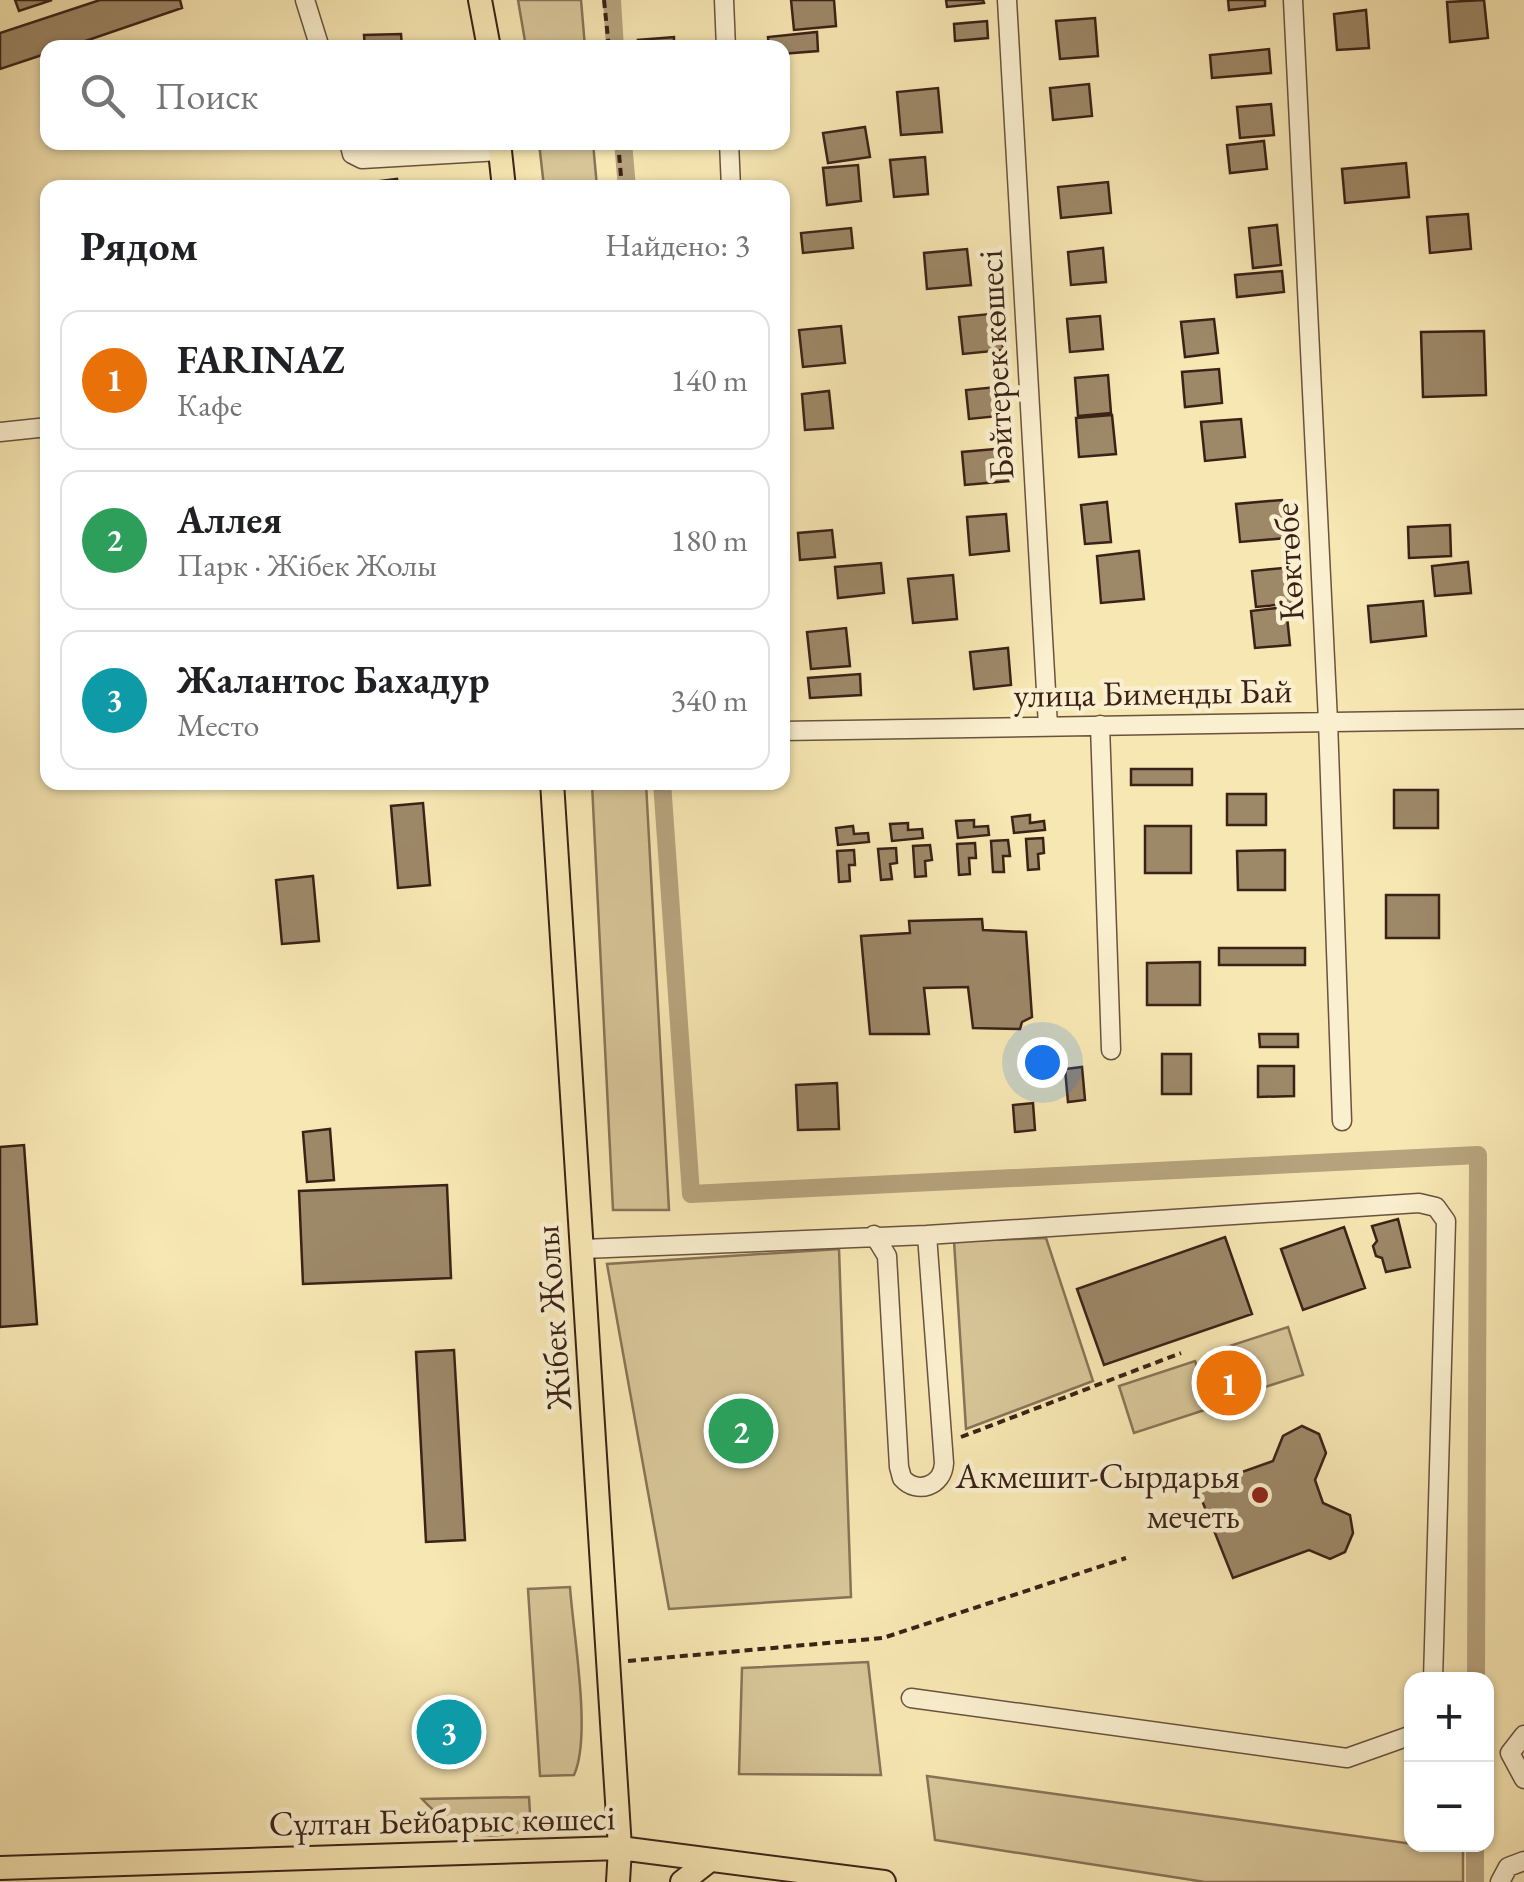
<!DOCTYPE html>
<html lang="ru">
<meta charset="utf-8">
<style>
:root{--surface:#fff;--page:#f6f6f6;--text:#202124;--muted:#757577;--line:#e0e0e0;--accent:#0f766e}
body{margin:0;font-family:"EB Garamond",serif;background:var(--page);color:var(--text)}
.controls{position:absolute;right:30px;bottom:30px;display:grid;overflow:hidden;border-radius:20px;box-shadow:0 2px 8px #0004}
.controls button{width:90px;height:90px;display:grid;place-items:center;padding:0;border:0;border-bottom:2px solid var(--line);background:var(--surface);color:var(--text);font:50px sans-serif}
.you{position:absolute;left:1042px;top:1062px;width:35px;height:35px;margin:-25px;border:8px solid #fff;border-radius:50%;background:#1a73e8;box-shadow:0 0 0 15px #1a73e833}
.badge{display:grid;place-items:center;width:65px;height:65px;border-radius:50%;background:var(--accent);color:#fff;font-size:32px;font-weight:700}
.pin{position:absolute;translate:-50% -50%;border:5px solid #fff;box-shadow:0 2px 10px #0006}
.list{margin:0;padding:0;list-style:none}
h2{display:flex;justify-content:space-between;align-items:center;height:130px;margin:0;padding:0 40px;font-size:42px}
h2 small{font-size:32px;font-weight:400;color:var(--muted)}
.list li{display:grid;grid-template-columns:65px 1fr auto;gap:30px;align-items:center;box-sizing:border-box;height:140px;margin:0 20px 20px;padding:0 20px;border:2px solid var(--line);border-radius:20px}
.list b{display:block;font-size:38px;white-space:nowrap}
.list p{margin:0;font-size:32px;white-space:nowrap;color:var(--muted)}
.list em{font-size:32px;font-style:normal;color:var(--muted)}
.icon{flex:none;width:55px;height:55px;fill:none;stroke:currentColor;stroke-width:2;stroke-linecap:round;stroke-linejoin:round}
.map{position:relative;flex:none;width:1524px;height:1882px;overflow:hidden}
.search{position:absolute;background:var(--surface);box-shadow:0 2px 8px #0004;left:40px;top:40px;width:750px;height:110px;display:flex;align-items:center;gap:25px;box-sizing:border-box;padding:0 35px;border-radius:20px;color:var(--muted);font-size:38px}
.panel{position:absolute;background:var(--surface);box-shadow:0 2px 8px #0004;left:40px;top:180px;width:750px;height:610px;border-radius:20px}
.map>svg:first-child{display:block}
.green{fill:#d7c598;stroke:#897358;stroke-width:2.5}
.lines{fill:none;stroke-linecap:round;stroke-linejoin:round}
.canal{stroke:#b7a47e;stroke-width:18}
.building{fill:#9d8868;stroke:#3b2117;stroke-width:2.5}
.minor-casing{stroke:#6a523e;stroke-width:21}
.major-casing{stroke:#3b2117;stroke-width:26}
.path{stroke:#3b2117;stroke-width:4;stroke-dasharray:8 5;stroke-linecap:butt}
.minor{stroke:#faefce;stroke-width:18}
.major{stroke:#f7e7b3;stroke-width:22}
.poi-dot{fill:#8f2418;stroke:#faefce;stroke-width:4}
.labels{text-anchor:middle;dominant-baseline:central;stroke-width:9;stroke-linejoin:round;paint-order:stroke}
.street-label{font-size:35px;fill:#3b2117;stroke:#faefce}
.poi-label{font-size:35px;fill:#3b2117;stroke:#faefce;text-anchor:end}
</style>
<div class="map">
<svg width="1524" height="1882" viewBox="0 0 1524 1882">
<rect width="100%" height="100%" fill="#f7e7b3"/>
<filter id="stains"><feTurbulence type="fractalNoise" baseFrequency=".002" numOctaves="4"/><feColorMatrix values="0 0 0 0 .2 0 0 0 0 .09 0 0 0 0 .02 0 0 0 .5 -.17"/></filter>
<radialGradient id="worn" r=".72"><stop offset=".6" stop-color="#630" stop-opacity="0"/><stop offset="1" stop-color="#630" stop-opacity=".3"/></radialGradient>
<!-- green -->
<path class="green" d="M518,0H581L585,47H526Z
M539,143H593L597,187H544Z
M646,783L669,1210H613L592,784Z
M1046,1238L1093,1381L966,1429L954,1241Z
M839,1249L851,1597L669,1609L607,1264Z
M1288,1327L1303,1375L1227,1399L1211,1352Z
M1195,1361L1211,1408L1134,1433L1119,1386Z
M570,1587C573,1633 592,1736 574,1775L540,1776L528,1589Z
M868,1662L881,1775L739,1774L742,1668Z
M927,1776L1463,1851V1882H1205L935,1840Z
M529,1797L531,1829C482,1843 457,1836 422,1799Z"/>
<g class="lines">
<!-- canal -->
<path class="canal" d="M612,0L615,48
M623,142L627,188
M662,782L691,1194L1478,1155L1476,1680
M1475,1882V1844"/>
</g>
<!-- building -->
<path class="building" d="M15,0H52L19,11Z
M100,0H180L182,8L65,48H48V53L0,69V33Z
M791,0H834L836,26L794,30Z
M946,0H983L984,3L947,7Z
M1228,0H1265V6L1229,10Z
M1484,0L1488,38L1450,42L1447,2Z
M1366,10L1369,48L1337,50L1334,14Z
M1095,18L1098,56L1060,59L1056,21Z
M987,21L988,38L955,41L954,24Z
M817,32L818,51L782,54V48H769L768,37Z
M401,34L402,48H365L364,35Z
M674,37V48H639L638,40Z
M1269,49L1271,73L1212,78L1210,55Z
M1089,84L1092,116L1053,120L1050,88Z
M938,88L942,132L901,135L897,92Z
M1271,104L1274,135L1240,138L1237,107Z
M865,127L870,157L828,163L823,133Z
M1264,141L1267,169L1230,173L1227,145Z
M925,157L928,194L894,197L890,160Z
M1406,163L1409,197L1345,203L1342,169Z
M858,165L861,201L827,205L823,168Z
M397,179L398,188H373L372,182Z
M1108,182L1111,213L1061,218L1058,187Z
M1468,214L1471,249L1430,253L1427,217Z
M1277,225L1281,265L1253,268L1249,228Z
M851,228L853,248L803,253L801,233Z
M1103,248L1106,282L1071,285L1068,252Z
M967,249L971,285L927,289L924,253Z
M1282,271L1284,292L1237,297L1235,275Z
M1000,313L1003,350L963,354L959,317Z
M1100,316L1103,349L1070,352L1067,319Z
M1214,319L1218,353L1185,357L1181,322Z
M841,326L845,363L803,367L799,330Z
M1484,331L1486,395L1423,397L1421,332Z
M1219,369L1222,403L1185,407L1182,372Z
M1108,375L1111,413L1078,416L1075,378Z
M1006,386L1009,415L969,419L966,390Z
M829,391L833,428L805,430L802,394Z
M1112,415L1116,454L1079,457L1076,418Z
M1241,419L1245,457L1205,461L1201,422Z
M1006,448L1009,481L965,485L962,452Z
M1282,500L1286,538L1240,542L1236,504Z
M1107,502L1111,542L1085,544L1081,505Z
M1006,514L1009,551L970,555L967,517Z
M1450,525L1451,556L1409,558L1408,527Z
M832,530L835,557L800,560L798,533Z
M1139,551L1144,599L1101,603L1097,556Z
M1468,562L1471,593L1435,596L1432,566Z
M881,563L884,593L838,598L835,567Z
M1293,567L1296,603L1256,607L1252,571Z
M953,575L957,619L913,623L908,579Z
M1423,601L1426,636L1371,642L1368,606Z
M1286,607L1290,645L1255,648L1251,611Z
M846,628L850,666L811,669L807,632Z
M1008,648L1011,685L974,689L970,652Z
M860,674L861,695L810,698L808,678Z
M1131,769H1192V785H1131Z
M1394,790H1438V828H1394Z
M1227,794H1266V825H1227Z
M423,803L430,885L398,888L391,806Z
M1030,815V823L1044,821L1045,830L1014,833L1012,817Z
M974,820V827L988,826L989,835L958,838L956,821Z
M908,823V830L922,829L923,838L892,841L890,824Z
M853,826L854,834L868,833L869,842L838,845L836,828Z
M1145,826H1191V873H1145Z
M1043,838L1044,853L1038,854L1039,869L1028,870L1026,839Z
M1008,840L1010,856H1003L1004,872H993L991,841Z
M975,843L976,858H969L970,874L959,875L957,844Z
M930,845L932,860L925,861L926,876L915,877L913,846Z
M896,848L897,863L890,864L892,879L881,880L878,849Z
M854,850L855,865H849L850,881L839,882L837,851Z
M1285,850V890H1238L1237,851Z
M313,876L319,941L282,944L276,880Z
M1386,895H1439V938H1386Z
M982,919L983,930L1026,932L1032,1017L1022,1022L1020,1029L973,1028L968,987L924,988L929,1034H870L861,936L910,933L909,921Z
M1219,948H1305V965H1219Z
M1200,962V1005H1147V963Z
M1259,1034H1298V1047H1260Z
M1162,1054H1191V1094H1162Z
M1258,1066H1294V1096L1258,1097Z
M1082,1067L1085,1100L1068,1102L1065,1069Z
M837,1083L839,1129L798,1130L796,1085Z
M1033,1103L1035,1130L1015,1132L1013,1105Z
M330,1129L334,1180L307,1182L303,1132Z
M24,1145L37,1324L0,1327V1147Z
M447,1185L451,1278L303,1284L299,1191Z
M1398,1219L1410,1267L1386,1272L1382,1258L1376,1256L1373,1246L1377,1241L1372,1226Z
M1344,1227L1365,1288L1303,1310L1281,1249Z
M1225,1237L1252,1314L1104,1365L1077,1289Z
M454,1350L465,1540L426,1542L416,1352Z
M1302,1426L1319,1434L1326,1453L1315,1480L1323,1503L1350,1515L1353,1533L1345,1552L1330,1559L1309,1550L1233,1578L1197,1488L1273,1461L1283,1436Z"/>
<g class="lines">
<defs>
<path id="minor" d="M305,0L320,48
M724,0L726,48
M1007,0L1048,726
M1293,0L1328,721L1342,1121
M349,142L352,154L362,159L500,151
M729,142L731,188
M0,432L48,427
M1100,725L1111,1050
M782,731L1524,719
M874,1235L887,1256L899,1467L902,1478C917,1495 943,1486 944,1463L927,1235
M583,1249L927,1235L1419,1203L1436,1207L1446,1221L1433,1680
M911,1698L1347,1758L1412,1735
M1524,1735L1510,1753L1524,1779
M1500,1882L1508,1867L1524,1861"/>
<path id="major" d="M480,0L489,48
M499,142L504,188
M552,782L620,1848L618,1882
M0,1868L620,1848L884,1882
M682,1882L710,1860"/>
</defs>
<!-- minor casing -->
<use href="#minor" class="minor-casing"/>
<!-- major casing -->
<use href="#major" class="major-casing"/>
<!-- path -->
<path class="path" d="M604,0L609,48
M618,142L622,188
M961,1437L1181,1353
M628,1661L883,1638L1126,1558"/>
<!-- minor -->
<use href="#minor" class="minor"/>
<!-- major -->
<use href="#major" class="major"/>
</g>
<!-- markers -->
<circle class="poi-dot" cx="1260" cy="1495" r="10"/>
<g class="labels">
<!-- street labels -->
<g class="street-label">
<text transform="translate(995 365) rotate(-93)">Бәйтерек көшесі</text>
<text transform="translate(1288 562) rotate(-93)">Көктөбе</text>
<text transform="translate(1153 692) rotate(-1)">улица Бименды Бай</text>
<text transform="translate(552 1318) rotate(-94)">Жібек Жолы</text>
<text transform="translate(442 1820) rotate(-1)">Сұлтан Бейбарыс көшесі</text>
</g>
<!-- poi labels -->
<g class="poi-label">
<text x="1240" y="1475">Акмешит-Сырдарья<tspan x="1240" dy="40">мечеть</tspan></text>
</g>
</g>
<rect width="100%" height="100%" filter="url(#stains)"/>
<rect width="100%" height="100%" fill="url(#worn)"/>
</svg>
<div class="controls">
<button>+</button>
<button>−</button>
</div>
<div class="you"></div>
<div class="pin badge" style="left:1229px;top:1383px;background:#e8710a">1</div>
<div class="pin badge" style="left:741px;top:1431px;background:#2e9e5b">2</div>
<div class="pin badge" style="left:449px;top:1732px;background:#0f9aa8">3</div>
<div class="search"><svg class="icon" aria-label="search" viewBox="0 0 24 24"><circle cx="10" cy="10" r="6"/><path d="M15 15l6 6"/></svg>Поиск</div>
<section class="panel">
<h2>Рядом<small>Найдено: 3</small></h2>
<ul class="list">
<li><span class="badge" style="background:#e8710a">1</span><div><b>FARINAZ</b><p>Кафе</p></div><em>140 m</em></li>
<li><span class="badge" style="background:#2e9e5b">2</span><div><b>Аллея</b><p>Парк · Жібек Жолы</p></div><em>180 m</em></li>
<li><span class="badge" style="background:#0f9aa8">3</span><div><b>Жалантос Бахадур</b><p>Место</p></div><em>340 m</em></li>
</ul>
</section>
</div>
